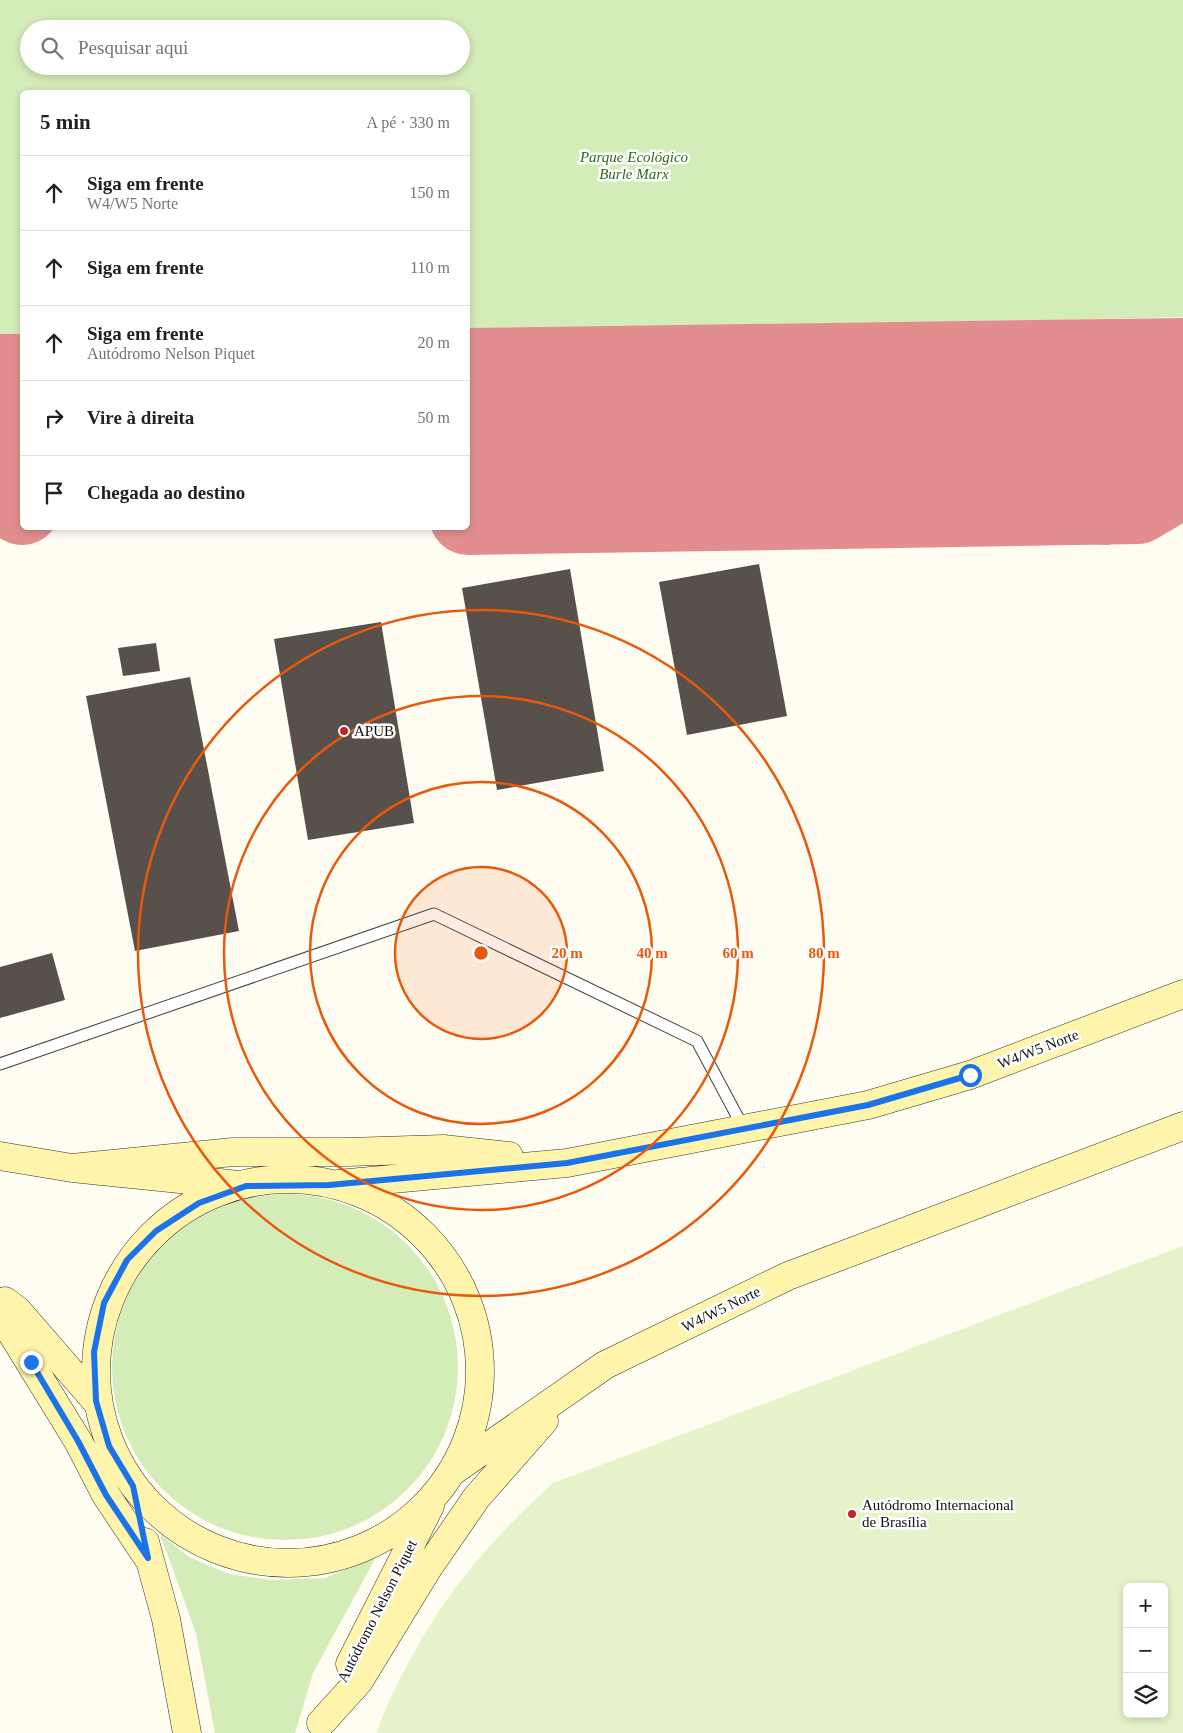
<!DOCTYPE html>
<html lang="pt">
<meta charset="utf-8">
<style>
:root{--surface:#fff;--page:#f6f6f6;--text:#202124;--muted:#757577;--line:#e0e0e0}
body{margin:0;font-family:"Times New Roman",serif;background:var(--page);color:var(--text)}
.controls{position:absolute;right:15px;bottom:15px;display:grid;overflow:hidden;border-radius:8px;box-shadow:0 2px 8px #0003}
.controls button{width:45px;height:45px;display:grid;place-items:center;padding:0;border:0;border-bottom:1px solid var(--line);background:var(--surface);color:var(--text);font:25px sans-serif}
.stop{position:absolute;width:15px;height:15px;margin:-11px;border:4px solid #1a73e8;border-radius:50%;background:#fff}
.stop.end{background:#1a73e8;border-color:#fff;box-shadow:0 1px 5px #0008}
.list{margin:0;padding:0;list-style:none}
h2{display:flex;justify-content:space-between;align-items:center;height:65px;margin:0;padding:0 20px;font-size:21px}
h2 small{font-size:16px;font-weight:400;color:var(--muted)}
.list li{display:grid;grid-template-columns:32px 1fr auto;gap:15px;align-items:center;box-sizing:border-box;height:75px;padding:0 20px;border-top:1px solid var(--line)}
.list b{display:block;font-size:19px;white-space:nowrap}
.list p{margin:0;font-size:16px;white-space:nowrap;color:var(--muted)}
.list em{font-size:16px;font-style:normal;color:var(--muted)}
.icon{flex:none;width:28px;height:28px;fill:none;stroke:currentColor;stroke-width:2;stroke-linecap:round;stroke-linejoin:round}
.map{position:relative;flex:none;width:1183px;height:1733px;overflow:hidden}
.search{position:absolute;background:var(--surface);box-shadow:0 2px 8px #0003;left:20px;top:20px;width:450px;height:55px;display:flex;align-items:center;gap:12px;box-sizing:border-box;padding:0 18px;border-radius:28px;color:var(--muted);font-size:19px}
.panel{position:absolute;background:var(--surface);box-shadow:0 2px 8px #0003;left:20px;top:90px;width:450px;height:440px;border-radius:8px}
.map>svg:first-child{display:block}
.green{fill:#d4ecb8;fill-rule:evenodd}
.pitch{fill:#e6f3ca;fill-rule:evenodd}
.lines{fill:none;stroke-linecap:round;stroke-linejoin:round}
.taxiway{stroke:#e38e8e;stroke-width:78}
.runway{stroke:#e38e8e;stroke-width:192}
.building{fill:#58504b}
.service-casing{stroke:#424242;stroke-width:13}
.secondary-casing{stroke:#313131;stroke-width:29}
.service{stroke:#fff;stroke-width:11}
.secondary{stroke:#fff4ac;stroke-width:28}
.route{stroke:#1a73e8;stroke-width:6}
.ring{fill:none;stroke:#e8590c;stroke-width:2.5}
.poi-dot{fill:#c71f2b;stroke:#fff;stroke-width:2}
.labels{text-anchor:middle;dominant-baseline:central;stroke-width:5;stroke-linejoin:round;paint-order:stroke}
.park-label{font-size:15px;font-style:italic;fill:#2d6b1b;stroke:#fff}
.poi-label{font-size:15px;fill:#0f0f0f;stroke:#fff;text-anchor:start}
.street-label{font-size:15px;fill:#0f0f0f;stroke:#fff}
.centre{fill:#e8590c;stroke:#fff;stroke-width:2.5}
.ring-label{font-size:15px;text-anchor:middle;font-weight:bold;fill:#e8590c;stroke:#fff;stroke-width:5;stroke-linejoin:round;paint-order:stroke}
</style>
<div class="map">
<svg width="1183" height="1733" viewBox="0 0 1183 1733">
<rect width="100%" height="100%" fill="#fffcf1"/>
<!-- green -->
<path class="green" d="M0,0H1183V317L468,334V92H22V345H0ZM29,29H461V66H29Z
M112 1367a173 173 0 1 1 346 0a173 173 0 1 1-346 0Z
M160,1534L189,1557L229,1574L271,1580L325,1578L376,1557L313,1673L295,1733H215L196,1633Z"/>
<!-- pitch -->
<path class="pitch" d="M1183,1246V1733H376C402,1667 442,1597 491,1545C510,1523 532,1503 553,1483ZM1127,1587H1164V1714H1127Z"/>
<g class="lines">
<!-- taxiway -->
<path class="taxiway" d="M1093,415L1122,436L1136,460L1132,489L1105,506
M837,419L864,446L856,493L838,510
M0,476L22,506
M468,516L1137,505L1183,478"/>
<!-- runway -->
<path class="runway" d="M468,424L1183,414
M0,430H22"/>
</g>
<!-- building -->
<path class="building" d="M759,564L787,716L687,735L659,582Z
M570,569L604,771L497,790L462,588Z
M381,622L414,823L308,840L274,639Z
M156,643L160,671L123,676L118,648Z
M190,677L239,931L135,951L86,696Z
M52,953L65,1000L0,1018V967Z"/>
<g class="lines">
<defs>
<path id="service" d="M0,1064L434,914L697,1041L744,1129"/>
<path id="secondary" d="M0,1156L72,1168L239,1185
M72,1168L233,1152H348L443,1149L509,1156
M96 1371a192 192 0 1 1 384 0a192 192 0 1 1-384 0Z
M338,1184L567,1163L868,1105L970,1075L1183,994
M5,1301L17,1310L96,1401
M0,1314L78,1441L106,1495L148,1558
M453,1471L605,1365L788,1276L1183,1126
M145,1542L166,1619L187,1733
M350,1664L430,1506
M321,1723L359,1681L428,1568L477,1497L544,1421"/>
</defs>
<!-- service casing -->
<use href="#service" class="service-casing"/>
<!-- secondary casing -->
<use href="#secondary" class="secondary-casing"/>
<!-- service -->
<use href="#service" class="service"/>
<!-- secondary -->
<use href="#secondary" class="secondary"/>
</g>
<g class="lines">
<!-- route -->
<path class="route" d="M31,1362L78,1441L106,1495L148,1558L133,1486L109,1446L96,1401L94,1352L104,1303L127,1260L156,1231L199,1203L246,1186L329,1185L567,1163L868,1105L970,1075"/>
</g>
<!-- distance rings -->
<circle cx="481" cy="953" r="86" fill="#e8590c" fill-opacity=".12"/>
<g class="ring">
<circle cx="481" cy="953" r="86"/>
<circle cx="481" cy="953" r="171"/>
<circle cx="481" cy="953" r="257"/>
<circle cx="481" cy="953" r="343"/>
</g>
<!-- markers -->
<g class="poi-dot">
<circle cx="344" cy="731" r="5"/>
<circle cx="852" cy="1514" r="5"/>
</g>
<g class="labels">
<!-- park labels -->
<g class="park-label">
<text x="634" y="157">Parque Ecológico<tspan x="634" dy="17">Burle Marx</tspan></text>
</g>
<!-- poi labels -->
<g class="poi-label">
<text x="354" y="731">APUB</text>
<text x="862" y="1505">Autódromo Internacional<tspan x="862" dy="17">de Brasília</tspan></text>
</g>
<!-- street labels -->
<g class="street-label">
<text transform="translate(1038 1049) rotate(-21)">W4/W5 Norte</text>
<text transform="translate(721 1309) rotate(-26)">W4/W5 Norte</text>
<text transform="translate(377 1611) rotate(-63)">Autódromo Nelson Piquet</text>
</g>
</g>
<circle cx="481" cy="953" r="8" class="centre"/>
<g class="ring-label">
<text x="567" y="958">20 m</text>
<text x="652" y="958">40 m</text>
<text x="738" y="958">60 m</text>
<text x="824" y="958">80 m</text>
</g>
</svg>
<div class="controls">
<button>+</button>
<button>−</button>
<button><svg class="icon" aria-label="layers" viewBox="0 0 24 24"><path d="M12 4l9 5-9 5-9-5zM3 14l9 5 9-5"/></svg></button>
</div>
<div class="stop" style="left:970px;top:1075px"></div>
<div class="stop end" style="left:31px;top:1362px"></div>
<div class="search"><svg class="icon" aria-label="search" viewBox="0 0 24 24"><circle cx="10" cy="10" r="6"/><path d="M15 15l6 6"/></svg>Pesquisar aqui</div>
<section class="panel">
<h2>5 min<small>A pé · 330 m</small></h2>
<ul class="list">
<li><svg class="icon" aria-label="ahead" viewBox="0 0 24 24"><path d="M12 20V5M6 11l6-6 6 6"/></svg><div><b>Siga em frente</b><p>W4/W5 Norte</p></div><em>150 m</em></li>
<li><svg class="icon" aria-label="ahead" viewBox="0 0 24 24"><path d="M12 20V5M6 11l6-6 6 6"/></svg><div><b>Siga em frente</b></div><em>110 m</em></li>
<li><svg class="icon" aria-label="ahead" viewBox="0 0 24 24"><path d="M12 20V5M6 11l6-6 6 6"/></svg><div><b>Siga em frente</b><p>Autódromo Nelson Piquet</p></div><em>20 m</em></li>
<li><svg class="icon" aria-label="right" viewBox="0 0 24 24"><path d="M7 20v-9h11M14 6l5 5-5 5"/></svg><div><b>Vire à direita</b></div><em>50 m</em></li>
<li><svg class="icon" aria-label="arrive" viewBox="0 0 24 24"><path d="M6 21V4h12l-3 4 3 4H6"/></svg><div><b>Chegada ao destino</b></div></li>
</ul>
</section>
</div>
